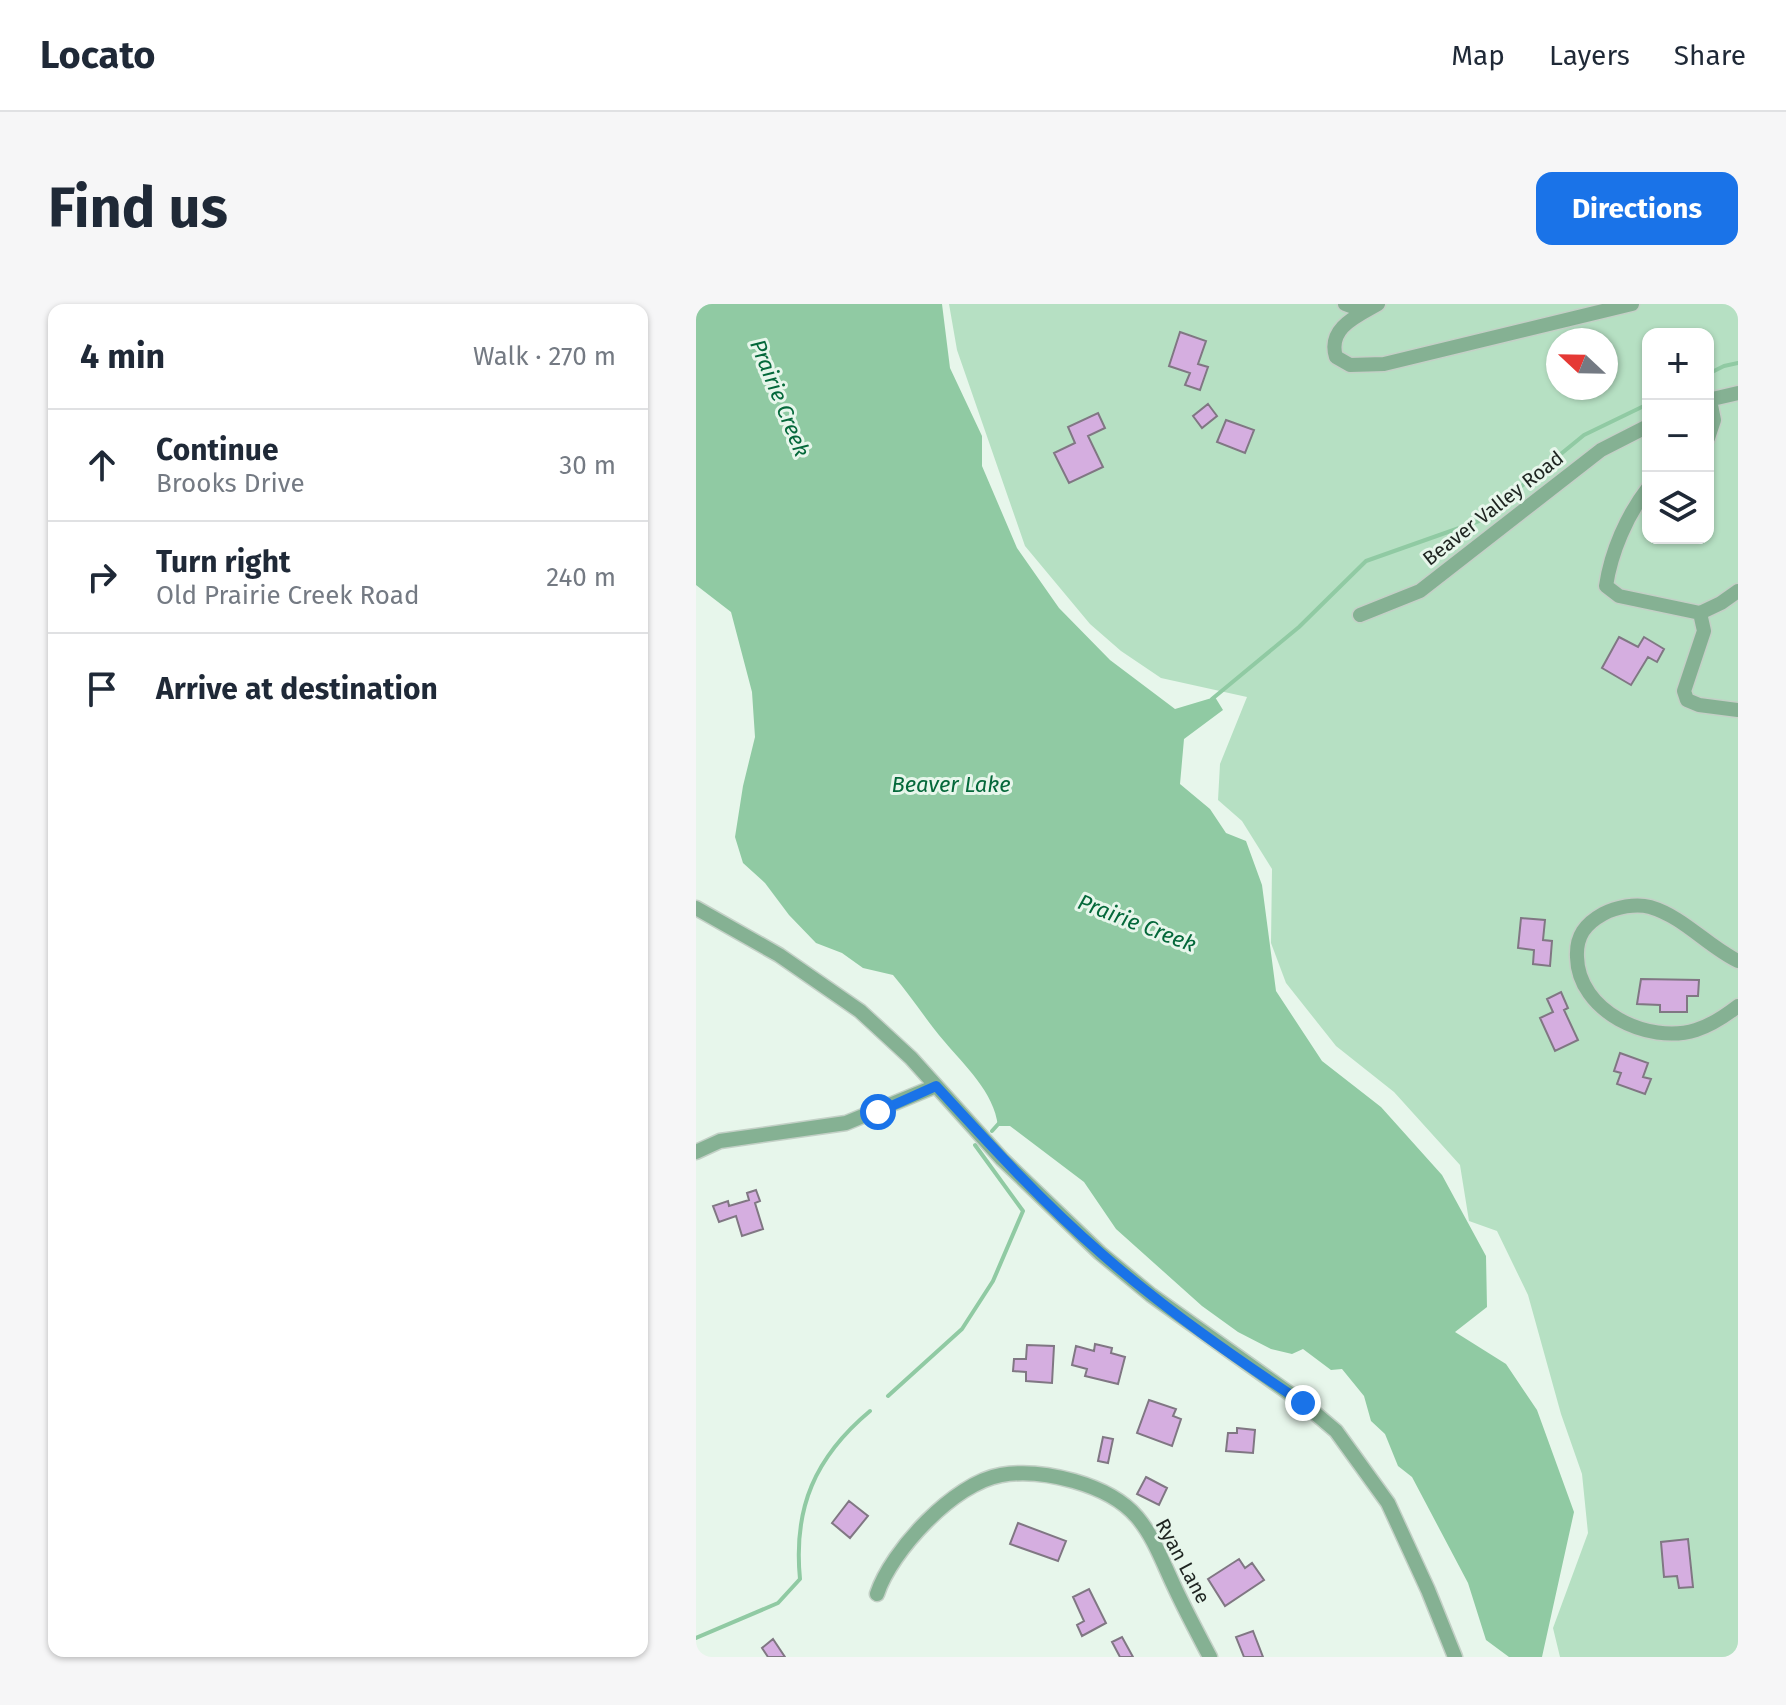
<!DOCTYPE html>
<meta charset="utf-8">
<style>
:root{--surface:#fff;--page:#f6f6f7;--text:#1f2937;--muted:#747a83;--line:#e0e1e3;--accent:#1a73e8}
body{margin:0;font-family:"Fira Sans",sans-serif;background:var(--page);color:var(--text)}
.controls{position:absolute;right:24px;top:24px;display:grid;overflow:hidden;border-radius:16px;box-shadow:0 2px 6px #0004}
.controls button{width:72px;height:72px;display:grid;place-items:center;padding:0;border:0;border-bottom:2px solid var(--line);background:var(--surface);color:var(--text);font:40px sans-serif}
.compass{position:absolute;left:850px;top:24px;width:72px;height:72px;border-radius:50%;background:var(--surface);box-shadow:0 2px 6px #0004;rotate:292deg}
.stop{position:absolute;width:24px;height:24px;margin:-18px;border:6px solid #1a73e8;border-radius:50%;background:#fff}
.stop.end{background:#1a73e8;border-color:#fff;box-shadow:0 2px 8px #0008}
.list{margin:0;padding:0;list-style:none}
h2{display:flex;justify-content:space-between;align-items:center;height:104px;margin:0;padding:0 32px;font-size:34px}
h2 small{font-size:26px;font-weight:400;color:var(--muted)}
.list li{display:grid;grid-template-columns:52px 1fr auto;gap:24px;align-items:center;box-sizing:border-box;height:112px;padding:0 32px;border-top:2px solid var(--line)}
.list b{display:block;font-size:30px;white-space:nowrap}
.list p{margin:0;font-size:26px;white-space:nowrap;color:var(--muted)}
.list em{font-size:26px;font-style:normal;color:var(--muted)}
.icon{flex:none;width:44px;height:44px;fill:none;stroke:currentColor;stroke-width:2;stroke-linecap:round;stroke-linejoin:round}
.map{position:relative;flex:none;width:1042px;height:1353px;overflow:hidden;border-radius:16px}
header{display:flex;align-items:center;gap:48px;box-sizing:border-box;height:112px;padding:0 40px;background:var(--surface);border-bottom:2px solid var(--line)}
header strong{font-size:38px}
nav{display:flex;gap:44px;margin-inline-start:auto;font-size:28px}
.intro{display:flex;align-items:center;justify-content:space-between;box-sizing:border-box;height:192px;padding:0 48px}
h1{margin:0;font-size:56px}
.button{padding:20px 36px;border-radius:16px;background:var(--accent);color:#fff;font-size:28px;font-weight:700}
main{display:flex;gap:48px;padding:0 48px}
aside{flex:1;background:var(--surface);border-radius:16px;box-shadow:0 2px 6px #0004}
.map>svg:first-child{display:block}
.green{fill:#b6e0c3;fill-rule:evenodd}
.water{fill:#90caa3}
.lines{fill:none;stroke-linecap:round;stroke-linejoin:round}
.stream{stroke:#90caa3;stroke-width:4}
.building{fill:#d5aee0;stroke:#807783;stroke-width:2}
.minor-casing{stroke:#c3d0c6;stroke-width:17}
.minor{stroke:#85b193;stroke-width:14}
.route{stroke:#1a73e8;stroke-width:10}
.labels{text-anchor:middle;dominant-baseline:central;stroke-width:6;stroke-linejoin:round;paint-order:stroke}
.street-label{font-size:20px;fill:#1e2420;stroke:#e7f6eb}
.water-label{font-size:22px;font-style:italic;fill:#04683a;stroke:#e7f6eb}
</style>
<header>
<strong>Locato</strong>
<nav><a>Map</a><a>Layers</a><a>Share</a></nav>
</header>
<div class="intro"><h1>Find us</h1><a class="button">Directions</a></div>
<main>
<aside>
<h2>4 min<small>Walk · 270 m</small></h2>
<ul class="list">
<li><svg class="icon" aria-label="ahead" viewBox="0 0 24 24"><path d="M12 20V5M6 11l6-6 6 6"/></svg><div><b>Continue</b><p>Brooks Drive</p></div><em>30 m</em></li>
<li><svg class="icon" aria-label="right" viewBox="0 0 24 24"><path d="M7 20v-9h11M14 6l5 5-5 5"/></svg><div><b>Turn right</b><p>Old Prairie Creek Road</p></div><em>240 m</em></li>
<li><svg class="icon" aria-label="arrive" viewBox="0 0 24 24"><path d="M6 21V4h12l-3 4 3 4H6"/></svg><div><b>Arrive at destination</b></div></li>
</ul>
</aside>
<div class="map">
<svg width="1042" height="1353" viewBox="0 0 1042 1353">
<rect width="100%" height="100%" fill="#e7f6eb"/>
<!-- green -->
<path class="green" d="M253,0H1042V1353H864L857,1324L892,1229L886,1170L865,1110L832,991L801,927L773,917L764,861L698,788L640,742L590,679L575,639L576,565L546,517L522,496L524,460L551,393L465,374L425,347L394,320L329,242L261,46ZM952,30H1012V234H952ZM862,36H910V84H862Z"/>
<!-- water -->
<path class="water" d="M0,0H246L254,64L286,132V162L321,244L363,304L414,356L479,405L519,393L527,406L488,435L484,480L514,505L530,529L550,537L566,581L580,687L626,757L685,803L746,871L790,952L791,1003L759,1028L810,1060L841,1106L878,1208L846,1353H813L790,1336L772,1279L716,1173L702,1162L689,1130L675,1117L668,1092L646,1065L635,1066L607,1045L596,1050L575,1045L542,1028L506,1002L420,925L388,878L314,822H302C298,788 269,762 248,737C230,716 215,692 197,671L167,664L146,649L120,639L93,611L69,579L47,559L39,533L47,482L59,433L56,388L35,308L0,281Z"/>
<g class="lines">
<!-- stream -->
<path class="stream" d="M1012,70L1028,62L1042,59
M516,395L603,323L670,257L783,217L888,131L952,100
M296,827L305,817
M192,1092L266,1025L297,977L327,907L279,841
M0,1334L82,1299L104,1275C97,1204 119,1153 174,1107"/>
</g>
<!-- building -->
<path class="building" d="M484,28L510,37L502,60L512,63L504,86L489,81L494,69L473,62Z
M512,100L521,112L506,124L497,112Z
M402,109L409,124L392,132L407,163L373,179L358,149L379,139L372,123Z
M530,116L558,126L549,149L521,138Z
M923,333L942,343L948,333L968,345L961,358L952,353L935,381L906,364Z
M825,614L849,616L847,636L856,637L854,662L837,660L838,646L822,644Z
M945,675L1003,676L1002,692H991V708H964V701L941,700Z
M865,688L872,704L868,706L882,736L859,747L844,714L857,708L851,695Z
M924,749L952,759L947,773L955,775L949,790L921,780L925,769L918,767Z
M60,886L64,897L59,899L67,925L46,932L40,912L23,918L17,902L32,897L33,902L53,896L51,889Z
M399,1040L416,1044L415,1049L429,1053L422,1080L389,1072L391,1065L376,1061L380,1042L398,1047Z
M331,1041L358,1042L356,1079L330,1077V1068L317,1067L318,1055H330Z
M453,1096L480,1105L477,1112L485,1115L476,1142L441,1129Z
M541,1124L559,1126L557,1149L530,1147L532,1129H541Z
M407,1133L417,1135L412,1159L402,1157Z
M450,1173L471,1184L463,1201L441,1190Z
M153,1197L172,1212L154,1234L136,1219Z
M322,1219L370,1237L362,1257L314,1240Z
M992,1235L997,1283L983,1284L981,1272L968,1273L965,1238Z
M543,1255L549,1264L556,1259L568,1276L529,1302L512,1275Z
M393,1285L410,1319L386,1332L381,1321L388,1317L377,1293Z
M557,1327L567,1353H548L540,1333Z
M426,1333L437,1353H424L416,1338Z
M77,1335L89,1353H72L66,1344Z"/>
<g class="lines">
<defs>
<path id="minor" d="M649,0L668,7
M682,0C661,12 631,24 640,53L654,61L688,60L936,0
M1012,96L1042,89
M1012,134L1018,116L1014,96
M952,184C931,211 915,248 910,282L923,292L1004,309
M1004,309L1008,327L988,387L991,396L1003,401L1042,406
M1004,309L1025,299L1042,287
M664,311L724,287L905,146L952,122
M0,604L83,651L164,707L215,754L306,855L404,949L455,991L607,1099L640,1127L692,1199L732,1286L759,1353
M1042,657C1011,642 988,613 954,603C940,599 920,603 907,610C889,620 880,632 881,653C882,707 952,741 1000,726C1016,721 1029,712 1042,702
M0,848L24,837L150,819L240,782
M181,1290C195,1247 258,1179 305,1171C346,1164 413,1180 441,1213C458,1233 467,1259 478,1282C489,1306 502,1330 514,1353"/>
</defs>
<!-- minor casing -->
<use href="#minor" class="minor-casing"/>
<!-- minor -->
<use href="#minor" class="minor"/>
</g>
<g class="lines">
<!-- route -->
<path class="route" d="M182,808L240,782C294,841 347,899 407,951C470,1006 538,1053 607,1099"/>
</g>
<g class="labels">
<!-- street labels -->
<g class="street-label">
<text transform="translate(797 204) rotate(-38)">Beaver Valley Road</text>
<text transform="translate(487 1257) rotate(62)">Ryan Lane</text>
</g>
<!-- water labels -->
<g class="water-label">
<text transform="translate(84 94) rotate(68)">Prairie Creek</text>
<text x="255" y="480">Beaver Lake</text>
<text transform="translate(441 619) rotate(21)">Prairie Creek</text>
</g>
</g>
</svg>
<div class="controls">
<button>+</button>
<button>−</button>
<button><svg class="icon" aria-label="layers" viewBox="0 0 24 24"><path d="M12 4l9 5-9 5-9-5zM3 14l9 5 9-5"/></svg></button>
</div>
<svg class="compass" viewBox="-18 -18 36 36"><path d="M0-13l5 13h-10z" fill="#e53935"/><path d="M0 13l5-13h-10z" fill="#747a83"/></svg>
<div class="stop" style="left:182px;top:808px"></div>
<div class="stop end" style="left:607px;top:1099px"></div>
</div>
</main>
